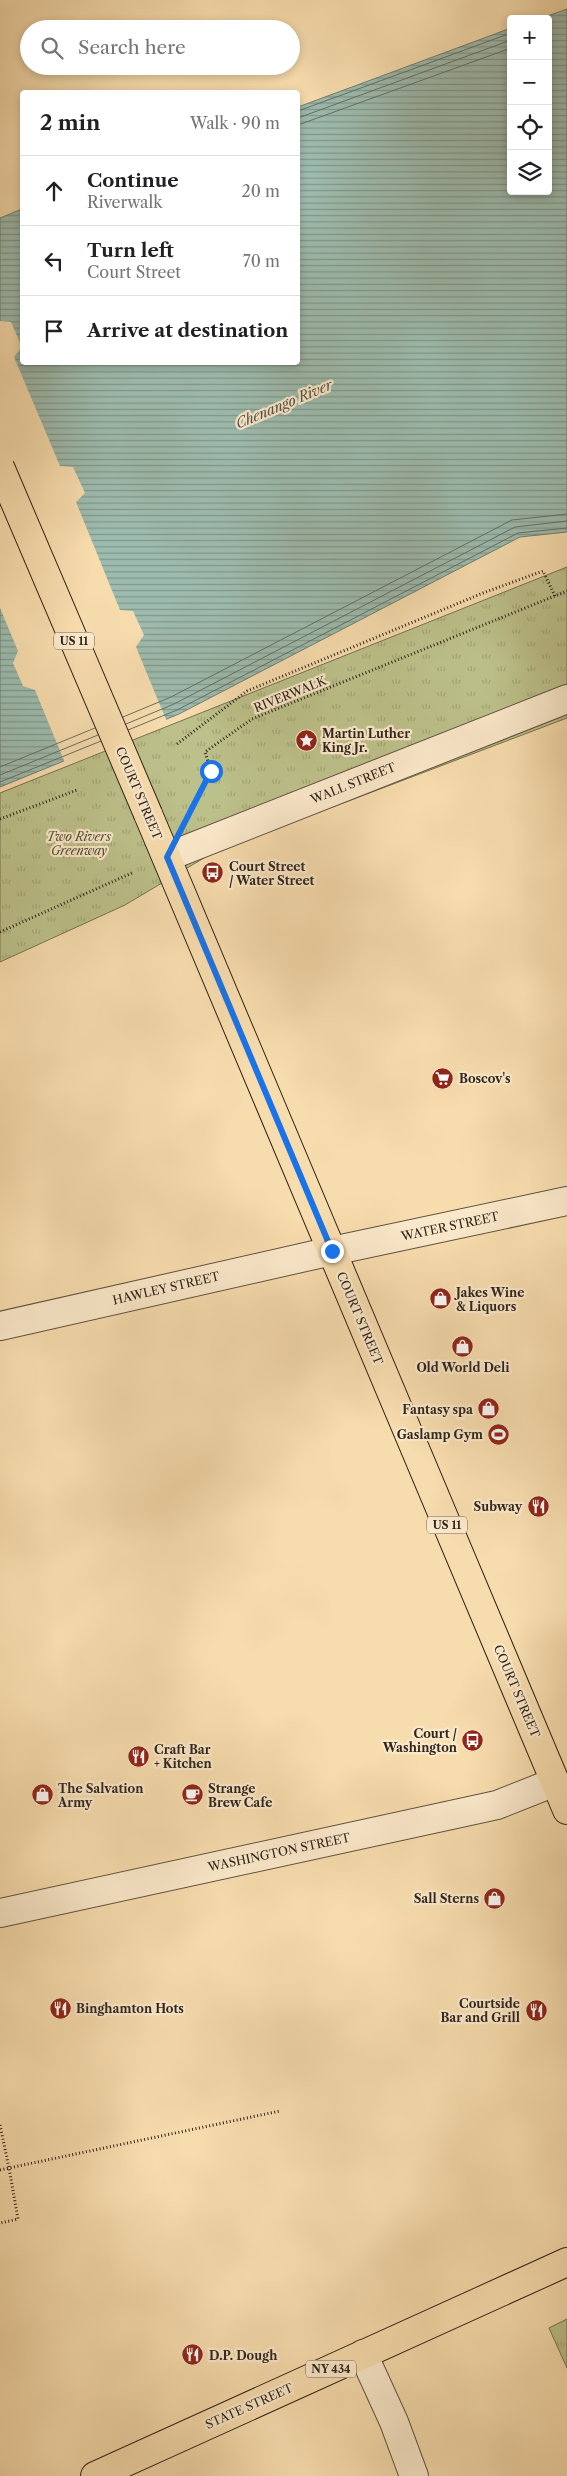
<!DOCTYPE html>
<meta charset="utf-8">
<style>
:root{--surface:#fff;--page:#f6f6f6;--text:#202124;--muted:#757577;--line:#e0e0e0}
body{margin:0;font-family:"Libre Caslon Text",serif;background:var(--page);color:var(--text)}
.controls{position:absolute;right:15px;top:15px;display:grid;overflow:hidden;border-radius:5px;box-shadow:0 2px 8px #0003}
.controls button{width:45px;height:45px;display:grid;place-items:center;padding:0;border:0;border-bottom:1px solid var(--line);background:var(--surface);color:var(--text);font:25px sans-serif}
.stop{position:absolute;width:15px;height:15px;margin:-11px;border:4px solid #1a73e8;border-radius:50%;background:#fff}
.stop.end{background:#1a73e8;border-color:#fff;box-shadow:0 1px 5px #0008}
.list{margin:0;padding:0;list-style:none}
h2{display:flex;justify-content:space-between;align-items:center;height:65px;margin:0;padding:0 20px;font-size:21px}
h2 small{font-size:16px;font-weight:400;color:var(--muted)}
.list li{display:grid;grid-template-columns:32px 1fr auto;gap:15px;align-items:center;box-sizing:border-box;height:70px;padding:0 20px;border-top:1px solid var(--line)}
.list b{display:block;font-size:19px;white-space:nowrap}
.list p{margin:0;font-size:16px;white-space:nowrap;color:var(--muted)}
.list em{font-size:16px;font-style:normal;color:var(--muted)}
.icon{flex:none;width:28px;height:28px;fill:none;stroke:currentColor;stroke-width:2;stroke-linecap:round;stroke-linejoin:round}
.map{position:relative;flex:none;width:567px;height:2476px;overflow:hidden}
.search{position:absolute;background:var(--surface);box-shadow:0 2px 8px #0003;left:20px;top:20px;width:280px;height:55px;display:flex;align-items:center;gap:12px;box-sizing:border-box;padding:0 18px;border-radius:28px;color:var(--muted);font-size:19px}
.panel{position:absolute;background:var(--surface);box-shadow:0 2px 8px #0003;left:20px;top:90px;width:280px;height:275px;border-radius:5px}
.map>svg:first-child{display:block}
.grass{fill:url(#grass-tufts);stroke:#767253}
.water{fill:url(#water-rules);stroke:#717f74}
.pier{fill:#f7dcad}
.lines{fill:none;stroke-linecap:round;stroke-linejoin:round}
.shore{stroke:#667065;stroke-width:1}
.minor-casing{stroke:#625240;stroke-width:30}
.major-casing{stroke:#30241c;stroke-width:30}
.path{stroke:#30241c;stroke-width:3;stroke-dasharray:1 2.5;stroke-linecap:butt}
.minor{stroke:#fae8ca;stroke-width:28}
.major{stroke:#f7dcad;stroke-width:28}
.major-bridge-casing{stroke:#30241c;stroke-width:30;stroke-linecap:butt}
.major-bridge{stroke:#f7dcad;stroke-width:28}
.route{stroke:#1a73e8;stroke-width:6}
.labels{text-anchor:middle;dominant-baseline:central;stroke-width:4.5;stroke-linejoin:round;paint-order:stroke}
.shield{fill:#fae8ca;stroke:#6d5f50;stroke-width:1}
.shield-label{font-size:11px;font-weight:bold;fill:#30241c}
.street-label{font-size:12px;fill:#30241c;stroke:#fae8ca}
.poi-label{font-size:12px;font-weight:bold;fill:#30241c;stroke:#fae8ca;text-anchor:start}
.park-label{font-size:12px;font-style:italic;fill:#534b38;stroke:#fae8ca}
.water-label{font-size:14px;font-style:italic;fill:#515148;stroke:#fae8ca}
</style>
<div class="map">
<svg width="567" height="2476" viewBox="0 0 567 2476">
<defs>
<pattern id="grass-tufts" width="24" height="20" patternUnits="userSpaceOnUse" patternTransform="scale(1.25)"><rect width="24" height="20" fill="#bcc08a"/><path d="M3 7l-1-3M5 7V3M7 7l1-3M15 17l-1-3M17 17v-4M19 17l1-3" fill="none" stroke="#a2a576"/></pattern>
<pattern id="water-rules" width="6" height="5" patternUnits="userSpaceOnUse" patternTransform="scale(1.25)"><rect width="6" height="5" fill="#9dbbae"/><path d="M0 2.5h6" fill="none" stroke="#80988d"/></pattern>
</defs>
<rect width="100%" height="100%" fill="#f7dcad"/>
<filter id="stains"><feTurbulence type="fractalNoise" baseFrequency=".004" numOctaves="4"/><feColorMatrix values="0 0 0 0 .2 0 0 0 0 .09 0 0 0 0 .02 0 0 0 .5 -.17"/></filter>
<radialGradient id="worn" r=".72"><stop offset=".6" stop-color="#630" stop-opacity="0"/><stop offset="1" stop-color="#630" stop-opacity=".3"/></radialGradient>
<!-- grass -->
<path class="grass" d="M567,567V718L214,852L125,905L0,962V793Z
M567,2319V2368L549,2328Z"/>
<!-- water -->
<path class="water" d="M567,9V532L520,537L179,714L0,787V218L22,209V362H298V107L511,28V191H548V19H539Z"/>
<!-- pier -->
<path class="pier" d="M0,321L11,322L22,347L14,357L60,466L73,467L85,493L76,502L120,610L133,611L144,635L136,647L167,722L65,763L35,690L23,686L13,663L18,651L0,608Z"/>
<g class="lines">
<!-- shore -->
<path class="shore" d="M298,111L511,33
M298,118L511,40
M298,125L511,48
M123,717L171,697L512,520L567,514
M126,724L174,704L515,527L567,521
M128,730L177,710L518,533L567,528
M0,767L95,728
M0,775L98,735
M0,782L101,741"/>
<defs>
<path id="minor" d="M167,857L567,699
M0,1326L332,1251L567,1201
M0,1913L497,1805L555,1782
M363,2354L394,2422L414,2476"/>
<path id="major" d="M148,814L567,1810
M95,2476L567,2262"/>
</defs>
<!-- minor casing -->
<use href="#minor" class="minor-casing"/>
<!-- major casing -->
<use href="#major" class="major-casing"/>
<!-- path -->
<path class="path" d="M177,744L247,691L483,593L543,571L555,596
M192,808L211,771L205,752L252,719L567,591
M0,819L77,790
M0,932L134,872
M0,2125L9,2168L280,2111
M0,2170L9,2168L18,2219L0,2223"/>
<!-- minor -->
<use href="#minor" class="minor"/>
<!-- major -->
<use href="#major" class="major"/>
<defs>
<path id="major-bridge" d="M0,467L148,814"/>
</defs>
<!-- major-bridge casing -->
<use href="#major-bridge" class="major-bridge-casing"/>
<!-- major-bridge -->
<use href="#major-bridge" class="major-bridge"/>
</g>
<g class="lines">
<!-- route -->
<path class="route" d="M211,771L167,857L332,1251"/>
</g>
<!-- icons -->
<defs>
<symbol id="sight-disc" viewBox="-11 -11 22 22"><circle r="9.5" fill="#8f2418" stroke="#fae8ca"/><path d="M0-6L1.8-2.2L6-1.7L2.9 1.2L3.7 5.4L0 3.3L-3.7 5.4L-2.9 1.2L-6-1.7L-1.8-2.2Z" fill="#fff"/></symbol>
<symbol id="bus-disc" viewBox="-11 -11 22 22"><circle r="9.5" fill="#8f2418" stroke="#fae8ca"/><path d="M-5-6H5V4H4V6H2V4H-2V6H-4V4H-5ZM-3.5-4V0h7V-4ZM-3.5 1.2v1.5H-2V1.2ZM2 1.2v1.5H3.5V1.2Z" fill="#fff"/></symbol>
<symbol id="supermarket-disc" viewBox="-11 -11 22 22"><circle r="9.5" fill="#8f2418" stroke="#fae8ca"/><path d="M-6-5.5h2.5l.6 2H6L4.5 2H-2.5L-4.4-4H-6ZM-1.5 3.2a1.3 1.3 0 1 0 .1 0ZM3 3.2a1.3 1.3 0 1 0 .1 0Z" fill="#fff"/></symbol>
<symbol id="shop-disc" viewBox="-11 -11 22 22"><circle r="9.5" fill="#8f2418" stroke="#fae8ca"/><path d="M-5-2.5h2.3a2.7 3.5 0 0 1 5.4 0H5L5.5 6h-11ZM-1.5-2.5h3a1.5 2.3 0 0 0-3 0Z" fill="#fff"/></symbol>
<symbol id="stadium-disc" viewBox="-11 -11 22 22"><circle r="9.5" fill="#8f2418" stroke="#fae8ca"/><path d="M0-5a6.5 5 0 1 0 0 10a6.5 5 0 1 0 0-10ZM-3.5-1.8h7v3.6h-7Z" fill="#fff"/></symbol>
<symbol id="restaurant-disc" viewBox="-11 -11 22 22"><circle r="9.5" fill="#8f2418" stroke="#fae8ca"/><path d="M-5-6h1v4h1v-4h1v4h1v-4h1v5L-1.5 .5V6h-2V.5L-5-1ZM5-6V6H3V1.5H1.5Q1.5-4 5-6Z" fill="#fff"/></symbol>
<symbol id="cafe-disc" viewBox="-11 -11 22 22"><circle r="9.5" fill="#8f2418" stroke="#fae8ca"/><path d="M-5.5-4.5H6V0H3Q3 3.5 0 3.5H-2.5Q-5.5 3.5-5.5 0ZM3-3.2v2h1.7v-2ZM-6 4.5H4V6H-6Z" fill="#fff"/></symbol>
</defs>
<g fill-rule="evenodd">
<use href="#sight-disc" x="294" y="728" width="25" height="25"/>
<use href="#bus-disc" x="200" y="860" width="25" height="25"/>
<use href="#supermarket-disc" x="430" y="1066" width="25" height="25"/>
<use href="#shop-disc" x="428" y="1286" width="25" height="25"/>
<use href="#shop-disc" x="450" y="1334" width="25" height="25"/>
<use href="#shop-disc" x="476" y="1396" width="25" height="25"/>
<use href="#stadium-disc" x="486" y="1422" width="25" height="25"/>
<use href="#restaurant-disc" x="526" y="1494" width="25" height="25"/>
<use href="#bus-disc" x="460" y="1728" width="25" height="25"/>
<use href="#restaurant-disc" x="126" y="1744" width="25" height="25"/>
<use href="#shop-disc" x="30" y="1782" width="25" height="25"/>
<use href="#cafe-disc" x="180" y="1782" width="25" height="25"/>
<use href="#shop-disc" x="482" y="1886" width="25" height="25"/>
<use href="#restaurant-disc" x="48" y="1996" width="25" height="25"/>
<use href="#restaurant-disc" x="524" y="1998" width="25" height="25"/>
<use href="#restaurant-disc" x="180" y="2342" width="25" height="25"/>
</g>
<g class="labels">
<!-- shield labels -->
<g class="shield">
<rect x="54" y="632.5" width="40" height="17" rx="4"/>
<rect x="427" y="1516.5" width="40" height="17" rx="4"/>
<rect x="306" y="2360.5" width="50" height="17" rx="4"/>
</g>
<g class="shield-label">
<text x="74" y="641">US 11</text>
<text x="447" y="1525">US 11</text>
<text x="331" y="2369">NY 434</text>
</g>
<!-- street labels -->
<g class="street-label">
<text transform="translate(290 694) rotate(-22)">RIVERWALK</text>
<text transform="translate(353 783) rotate(-22)">WALL STREET</text>
<text transform="translate(139 793) rotate(67)">COURT STREET</text>
<text transform="translate(450 1226) rotate(-12)">WATER STREET</text>
<text transform="translate(166 1288) rotate(-13)">HAWLEY STREET</text>
<text transform="translate(360 1318) rotate(67)">COURT STREET</text>
<text transform="translate(517 1691) rotate(67)">COURT STREET</text>
<text transform="translate(279 1852) rotate(-12)">WASHINGTON STREET</text>
<text transform="translate(249 2406) rotate(-24)">STATE STREET</text>
</g>
<!-- poi labels -->
<g class="poi-label">
<text x="322" y="733">Martin Luther<tspan x="322" dy="14">King Jr.</tspan></text>
<text x="229" y="866">Court Street<tspan x="229" dy="14">/ Water Street</tspan></text>
<text x="459" y="1078">Boscov's</text>
<text x="456" y="1292">Jakes Wine<tspan x="456" dy="14">&amp; Liquors</tspan></text>
<text x="463" y="1367" text-anchor="middle">Old World Deli</text>
<text x="473" y="1409" text-anchor="end">Fantasy spa</text>
<text x="483" y="1434" text-anchor="end">Gaslamp Gym</text>
<text x="522" y="1506" text-anchor="end">Subway</text>
<text x="457" y="1733" text-anchor="end">Court /<tspan x="457" dy="14">Washington</tspan></text>
<text x="154" y="1749">Craft Bar<tspan x="154" dy="14">+ Kitchen</tspan></text>
<text x="58" y="1788">The Salvation<tspan x="58" dy="14">Army</tspan></text>
<text x="208" y="1788">Strange<tspan x="208" dy="14">Brew Cafe</tspan></text>
<text x="479" y="1898" text-anchor="end">Sall Sterns</text>
<text x="520" y="2003" text-anchor="end">Courtside<tspan x="520" dy="14">Bar and Grill</tspan></text>
<text x="76" y="2008">Binghamton Hots</text>
<text x="209" y="2355">D.P. Dough</text>
</g>
<!-- park labels -->
<g class="park-label">
<text x="79" y="836">Two Rivers<tspan x="79" dy="14">Greenway</tspan></text>
</g>
<!-- water labels -->
<g class="water-label">
<text transform="translate(284 404) rotate(-23)">Chenango River</text>
</g>
</g>
<rect width="100%" height="100%" filter="url(#stains)"/>
<rect width="100%" height="100%" fill="url(#worn)"/>
</svg>
<div class="controls">
<button>+</button>
<button>−</button>
<button><svg class="icon" aria-label="locate" viewBox="0 0 24 24"><circle cx="12" cy="12" r="6"/><path d="M12 2v4M12 18v4M2 12h4M18 12h4"/></svg></button>
<button><svg class="icon" aria-label="layers" viewBox="0 0 24 24"><path d="M12 4l9 5-9 5-9-5zM3 14l9 5 9-5"/></svg></button>
</div>
<div class="stop" style="left:211px;top:771px"></div>
<div class="stop end" style="left:332px;top:1251px"></div>
<div class="search"><svg class="icon" aria-label="search" viewBox="0 0 24 24"><circle cx="10" cy="10" r="6"/><path d="M15 15l6 6"/></svg>Search here</div>
<section class="panel">
<h2>2 min<small>Walk · 90 m</small></h2>
<ul class="list">
<li><svg class="icon" aria-label="ahead" viewBox="0 0 24 24"><path d="M12 20V5M6 11l6-6 6 6"/></svg><div><b>Continue</b><p>Riverwalk</p></div><em>20 m</em></li>
<li><svg class="icon" aria-label="left" viewBox="0 0 24 24"><path d="M17 20v-9H6M10 6l-5 5 5 5"/></svg><div><b>Turn left</b><p>Court Street</p></div><em>70 m</em></li>
<li><svg class="icon" aria-label="arrive" viewBox="0 0 24 24"><path d="M6 21V4h12l-3 4 3 4H6"/></svg><div><b>Arrive at destination</b></div></li>
</ul>
</section>
</div>
